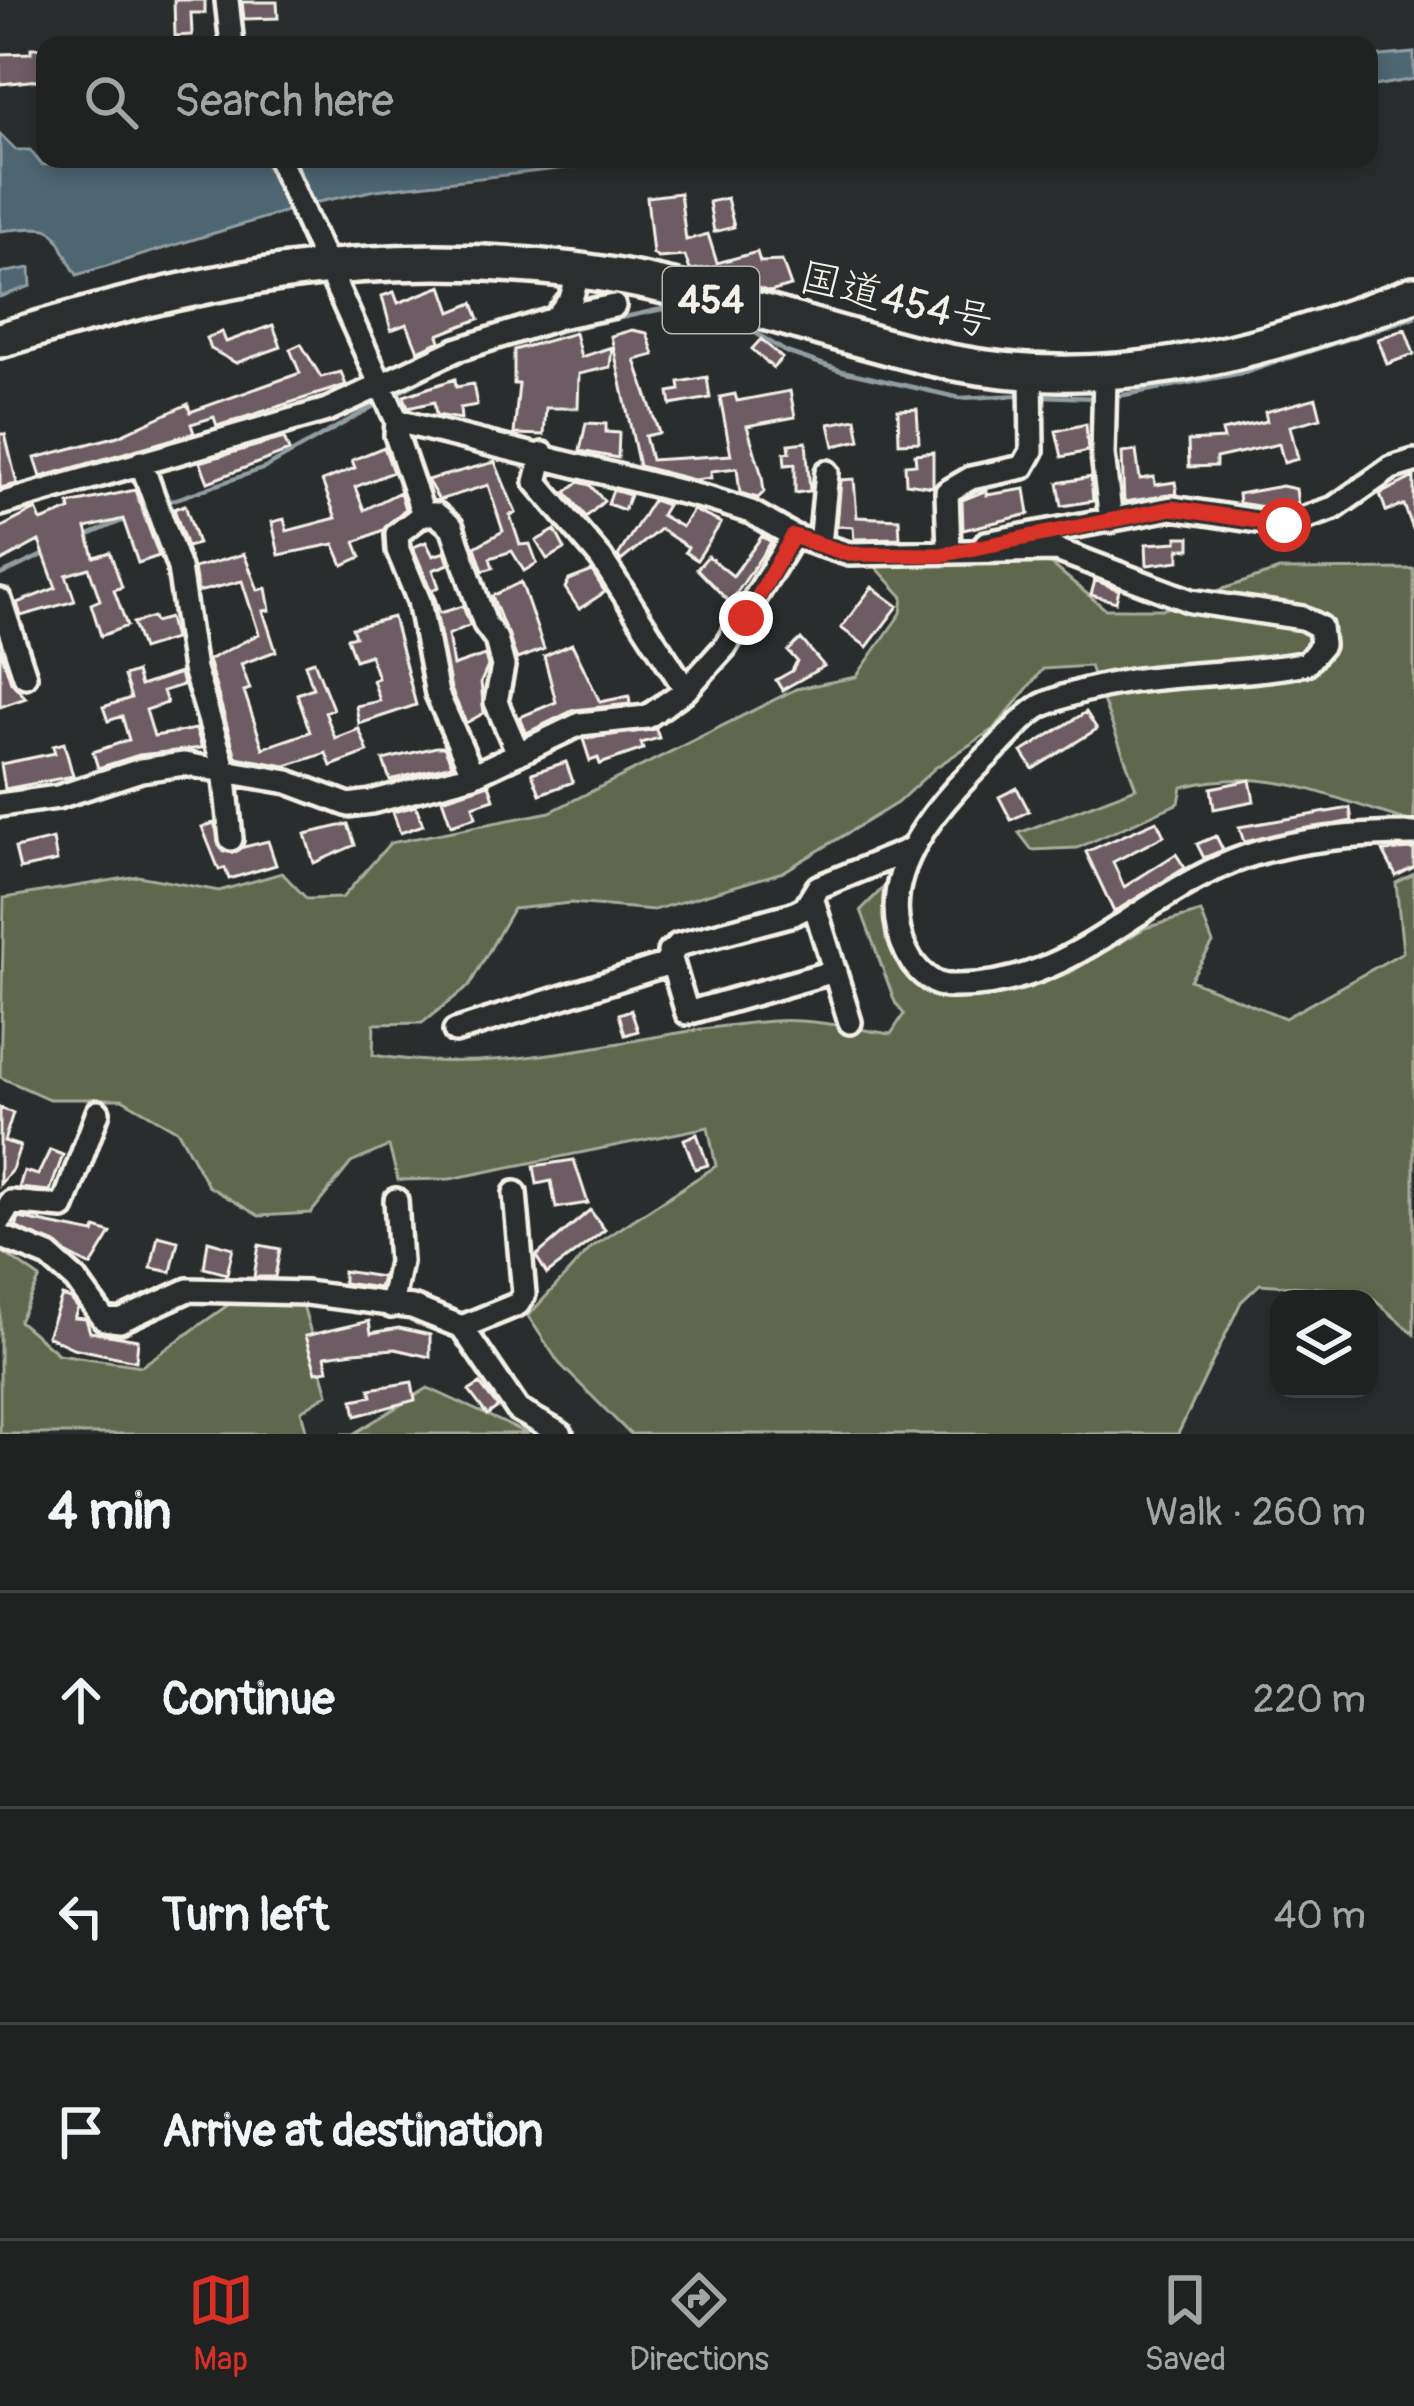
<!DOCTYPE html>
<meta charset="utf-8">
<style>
:root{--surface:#202222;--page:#282a2a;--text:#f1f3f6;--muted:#a2a4a5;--line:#3d3f40;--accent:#d93025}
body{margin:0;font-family:Pangolin,"Klee One",sans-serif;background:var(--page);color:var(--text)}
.controls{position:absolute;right:36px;bottom:36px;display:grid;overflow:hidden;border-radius:24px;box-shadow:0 6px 18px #0003}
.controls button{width:108px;height:108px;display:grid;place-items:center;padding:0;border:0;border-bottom:3px solid var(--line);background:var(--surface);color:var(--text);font:60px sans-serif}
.stop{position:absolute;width:36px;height:36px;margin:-27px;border:9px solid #d93025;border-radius:50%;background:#fff}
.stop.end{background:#d93025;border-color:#fff;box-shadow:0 3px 12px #0008}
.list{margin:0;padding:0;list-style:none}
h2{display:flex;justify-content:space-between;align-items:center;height:156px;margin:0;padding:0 48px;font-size:51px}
h2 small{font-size:39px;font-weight:400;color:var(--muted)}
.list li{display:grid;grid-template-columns:78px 1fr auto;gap:36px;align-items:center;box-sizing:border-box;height:216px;padding:0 48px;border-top:3px solid var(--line)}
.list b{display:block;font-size:45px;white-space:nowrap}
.list em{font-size:39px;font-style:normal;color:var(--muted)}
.icon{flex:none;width:66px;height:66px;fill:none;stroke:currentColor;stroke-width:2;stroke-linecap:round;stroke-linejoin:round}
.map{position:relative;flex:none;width:1414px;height:1434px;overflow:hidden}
.search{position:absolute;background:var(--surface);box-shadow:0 6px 18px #0003;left:36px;right:36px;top:36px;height:132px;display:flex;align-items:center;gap:30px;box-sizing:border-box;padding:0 42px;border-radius:24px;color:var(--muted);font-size:45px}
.sheet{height:804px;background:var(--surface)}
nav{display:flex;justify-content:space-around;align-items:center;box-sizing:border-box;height:168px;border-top:3px solid var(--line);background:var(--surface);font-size:33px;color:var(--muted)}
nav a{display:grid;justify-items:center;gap:6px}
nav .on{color:var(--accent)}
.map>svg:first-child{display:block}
.green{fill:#5e674e;stroke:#a9ac9b;stroke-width:3}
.water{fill:#4d6672;stroke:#909ea1;stroke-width:3}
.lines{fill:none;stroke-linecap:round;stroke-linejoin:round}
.stream{stroke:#909ea1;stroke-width:4.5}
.building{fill:#6d5c64;stroke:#f4f1e8;stroke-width:3}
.minor-casing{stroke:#f4f1e8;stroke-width:30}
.highway-casing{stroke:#f4f1e8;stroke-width:42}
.minor{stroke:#2a2d2e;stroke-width:21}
.highway{stroke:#2a2d2e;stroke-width:33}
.route{stroke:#d93025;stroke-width:15}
.labels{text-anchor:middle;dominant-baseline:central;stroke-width:9;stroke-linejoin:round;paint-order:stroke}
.shield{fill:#2a2d2e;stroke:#b7b6b0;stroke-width:3}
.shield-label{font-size:39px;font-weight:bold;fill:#f4f1e8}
.street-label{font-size:42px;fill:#f4f1e8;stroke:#2a2d2e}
</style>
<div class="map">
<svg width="1414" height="1434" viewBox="0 0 1414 1434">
<rect width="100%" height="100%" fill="#2a2d2e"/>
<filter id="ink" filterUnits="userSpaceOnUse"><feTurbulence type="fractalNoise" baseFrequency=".00833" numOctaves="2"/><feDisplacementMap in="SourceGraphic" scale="24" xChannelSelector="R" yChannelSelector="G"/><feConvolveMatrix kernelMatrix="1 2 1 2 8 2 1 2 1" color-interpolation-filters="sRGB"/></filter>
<g filter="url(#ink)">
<!-- green -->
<path class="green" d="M1049,562L1105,609H1164L1279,570L1414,569V822C1327,799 1276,764 1182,787L1179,803L1077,848L1032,850L1019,833L1136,788L1090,666L1043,669L995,728L935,768L897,803L783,872L654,910L571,903L513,909L469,986L422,1023L374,1024L373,1055C507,1079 639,1031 773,1021C810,1018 854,1029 891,1034L904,1014L895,1002L861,910L883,888L886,939L920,987L995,996L1069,973L1145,928L1201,912L1213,943L1190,980L1285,1018L1403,952L1396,883L1414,874V1334L1364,1291L1260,1284L1241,1302L1178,1434H630L559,1363L528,1316L592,1247L716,1166L708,1127L450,1179L398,1180L389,1146L351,1163L311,1213L259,1216L208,1186L178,1131L122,1099H49L0,1077L4,898L138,876L219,891L282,873L307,899L342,898L390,843L550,812L796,689L856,677L901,613L903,597L875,566Z
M0,1250L40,1278L19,1321L58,1354L142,1366L235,1300L303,1305L328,1394L301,1411L307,1434H0Z
M428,1388L528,1434H341H353Z"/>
<!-- water -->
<path class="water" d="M1414,53V79L1369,87V57Z
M0,134L16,150H30L42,165L157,159L262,163L275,159H644L376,190L313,203L77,275C48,229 67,223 0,231Z
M30,268L31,286L0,297V273Z"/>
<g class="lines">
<!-- stream -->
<path class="stream" d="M532,337L662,309L754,332L786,352L842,371L960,398L1024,395
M394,395L464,358
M1041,396L1096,398
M1113,397L1247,372L1414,317
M162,504L265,468L379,403
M84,537L124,520
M0,575L47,553"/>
</g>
<!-- building -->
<path class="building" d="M174,0H205V13H191L192,35L175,36Z
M242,2H277L278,18L244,19Z
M31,48H45L39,80L0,84V54L31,53Z
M680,193L686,240L708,234L717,263L757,252L760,262L782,261L791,286L770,292L754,287L751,276L731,281L718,277L715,267L690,270L685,256L658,258L653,254L647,197Z
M727,198L734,227L714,232L709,202Z
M442,286L451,312L473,303L479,319L438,335L440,341L418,351L407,324L391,330L382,296L394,292L398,303Z
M273,325L281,347L236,363L211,349L206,338L222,332L226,342Z
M1405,329L1414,354L1387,364L1378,339Z
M632,330L647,333L654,355L635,360L659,433L645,436L651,460L731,455L720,397L735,394L737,401L790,391L795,417L747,426L762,476L764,492L758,498L740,493L737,468L711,471V478L694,480L639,466L611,336Z
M575,333L581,357L612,347L610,367L579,374L578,408H546L544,435L514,434L519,384H514V350Z
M761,339L782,358L773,368L752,349Z
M301,344L321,377L341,372L346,385L217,426L214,417L191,424L194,433L41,477L35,458L118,436L188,404L190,412L300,373L290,349Z
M707,377L710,398L671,405L669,392L680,390L679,382Z
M455,379L456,387L473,384L477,405L460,408L461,419L436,415L434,402L408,408L404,396Z
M1316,398L1321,418L1290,426L1298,459L1284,463L1279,444L1216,458V466L1189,467L1188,441L1224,439L1222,431L1267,421L1265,412Z
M917,409L919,442L899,443L898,410Z
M856,419L860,440L834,446L829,424Z
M586,423L606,424V432L619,433L618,458L580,451Z
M1086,424L1088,451L1062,457L1056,431Z
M0,434H5L17,484L0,488Z
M284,438L289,451L208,482L200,462Z
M806,442L810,491L795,493V464L785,465L784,453L790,452L789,444Z
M384,447L393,472L355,487L364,510L400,492L405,509L383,530L355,542L361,557L343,565L334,544L279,555L272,522L284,519L287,531L336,518L322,481L355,468L352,460Z
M1136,451L1140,479L1154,477L1155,485L1175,482L1177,494L1124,502L1122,453Z
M933,452V487L906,483L905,465L916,464L915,454Z
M495,462L516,513L510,515L520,545L530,544L537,563L524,571L512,551L490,558L493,568L483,571L475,547L503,531L488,485L439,500L427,480Z
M1091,477L1093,501L1062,506L1058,483Z
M1414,477V529H1413L1404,505L1386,511L1380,494Z
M854,479L857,517L899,519L900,538L854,539L853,527L837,526L841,480Z
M579,482L590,485L604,501L586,517L566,492Z
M1282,486L1296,489L1298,505L1283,510L1239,503L1238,494Z
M1025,489L1029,514L963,530L962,500L987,490V495Z
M135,490L159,556L138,563L123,519L86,528L94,557L110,552L122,587L114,590L127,626L101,636L91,604L100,600L89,568L66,575L75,601L21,616L17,603L56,588L39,541L0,562V528L36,509L41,521L70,510L69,504Z
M613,490L630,495L624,510L608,504Z
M653,500L667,505L661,515L682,527L693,510L721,523L697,560L685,552L688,547L660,529L621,561L618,556Z
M185,505L198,544L187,547L174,509Z
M555,530L565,549L547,559L536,541Z
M762,536L771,542L730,603L697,569L708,556L733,576Z
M1177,537H1190V549H1179V561L1147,565L1146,544L1177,542Z
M426,542L433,556L445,552L449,564L433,570L439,587L432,590L440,613L463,606L470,625L448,635L453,666L485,655L488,666L481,682L484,713L466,723L451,689L433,596L413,547Z
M244,554L258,590L266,588L270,610L263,611L276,651L241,664L250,689L244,691L263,748L310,732L297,694L313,688L305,664L314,661L333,709L325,712L335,738L359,729L368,752L331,766L326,753L286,766L236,757L208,660L259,634L242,581L198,592L194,568Z
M592,571L605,592L579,609L565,588L569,580Z
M1095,580L1119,590L1116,602L1091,595Z
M521,582L544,649L517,659L492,596Z
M872,587L898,606L867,647L841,628Z
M153,617L155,622L169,618L174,639L142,649L133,623Z
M393,617L416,705L359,724L356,706L380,701L373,680L378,678L370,655L355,660L347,638L355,636L352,628Z
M801,639L824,666L782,690L776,680L792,671L797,661L788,651Z
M572,644L600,702L629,696L630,704L574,710L526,733L520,717L556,702L544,656Z
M0,648L11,682L26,698L0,707Z
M136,672L140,686L180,673L183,685L163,691L167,703L146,710L154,736L196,729L202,748L139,755L98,768L93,752L129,740L122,716L108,721L103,707L131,698L124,676Z
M1086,712L1097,729L1033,769L1022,752Z
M656,729L659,738L641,743L643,749L600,764L598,758L590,761L583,739Z
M64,743L73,776L5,789L1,764L55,753L53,746Z
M436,747H444L452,765L390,780L383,760Z
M566,762L573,782L540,794L532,773Z
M1250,780L1254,801L1214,809L1211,788Z
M489,784L494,799L473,806L476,817L451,825L442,799Z
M1017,788L1029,811L1011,820L999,797Z
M416,806L423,825L400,833L393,812Z
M1350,808L1352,821L1244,842L1239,827Z
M1157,821L1164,836L1113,862L1124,887L1176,854L1185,868L1114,912L1086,852Z
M214,823L224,852L268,841L276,865L229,879L225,868L219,870L202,827Z
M348,824L355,845L314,863L305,834Z
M1216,836L1223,850L1204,858L1197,844Z
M53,839L57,861L20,869L15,848Z
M1414,849V867L1396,876L1383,851Z
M631,1010L638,1031L625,1035L619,1014Z
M0,1108L13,1113L4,1141L20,1146L12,1170L0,1184Z
M697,1134L708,1165L695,1169L684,1139Z
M50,1150L63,1155L50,1191L19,1188L24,1171L38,1175Z
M574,1160L588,1203L556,1208L551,1181L537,1184L534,1166Z
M590,1210L605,1230L547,1274L536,1256Z
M19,1218L94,1233L96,1228L111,1233L91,1266L16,1227Z
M158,1236L178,1241L171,1272L151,1268Z
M208,1241L233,1248L227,1274L204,1268Z
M259,1245L280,1249L275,1277H254Z
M343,1271L382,1277L379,1288L343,1283Z
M62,1296L71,1299L78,1308L74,1318L86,1319L90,1332L138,1340L136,1361L73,1348L47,1336Z
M369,1321L371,1333L399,1328L430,1335V1357L395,1349L354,1352L325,1356L328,1370L316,1372L305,1336Z
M412,1382L415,1400L356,1416L353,1400L372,1396L370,1389Z
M480,1384L498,1407L487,1415L469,1391Z"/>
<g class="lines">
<defs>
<path id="minor" d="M227,0L232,45
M279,159L397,421L710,499L751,512L793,536L849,554L1057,550L1191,601L1303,618L1320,627L1322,645L1307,663C1220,680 1131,668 1047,703C1029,710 1013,731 999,745C946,796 867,874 907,953C914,968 931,985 947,986C1070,990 1131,901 1234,861C1289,839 1356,834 1414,834
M554,318L614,306
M1105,376L1103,455L1111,521
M397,421L396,435L423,514L397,534L398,550L419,601L437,694L473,775
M543,454L536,482L601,558L686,690
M141,462L179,568L194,669L224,768L231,839
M0,504L327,410L456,350L554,319L571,299L579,271
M423,514H436L452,527L485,624L496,639L503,666L496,702L518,753
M986,543L1172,508L1284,525L1334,508L1391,468L1414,461
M820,545L827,472
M949,550L947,492L971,478L1023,467L1032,451L1031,375
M0,600L25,676
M0,805L58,797L141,770L184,764L288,782L349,805L371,802L473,775L580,724L647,717L686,690L725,647L793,536
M812,897L850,1022
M669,952L687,1013L835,971
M455,1031L664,965L678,945L793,914L805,908L818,887L912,849
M0,1221L11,1202L63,1207L98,1112
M0,1236L49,1256L76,1280L104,1319L120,1321L188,1290L306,1293L412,1307L462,1327L518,1410L561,1434
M391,1306L400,1262L396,1200
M462,1327L518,1304L524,1294L515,1193"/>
<path id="highway" d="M0,340C202,279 360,245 573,270C693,284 810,329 927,357C1097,398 1254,356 1414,294"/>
</defs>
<!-- minor casing -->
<use href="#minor" class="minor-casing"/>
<!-- highway casing -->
<use href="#highway" class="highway-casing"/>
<!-- minor -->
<use href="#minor" class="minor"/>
<!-- highway -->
<use href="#highway" class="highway"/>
</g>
</g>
<g class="lines" filter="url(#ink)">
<!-- route -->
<path class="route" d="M746,618L793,536L849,554L940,555L1172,508L1284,525"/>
</g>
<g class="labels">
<!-- shield labels -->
<rect class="shield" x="663" y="267" width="96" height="66" rx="9"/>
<g class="shield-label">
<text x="711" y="300">454</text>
</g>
<!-- street labels -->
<g class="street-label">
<text transform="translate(896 300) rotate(14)">国道454号</text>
</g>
</g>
</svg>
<div class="controls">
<button><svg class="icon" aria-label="layers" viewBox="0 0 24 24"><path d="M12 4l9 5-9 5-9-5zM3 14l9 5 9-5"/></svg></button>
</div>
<div class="stop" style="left:1284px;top:525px"></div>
<div class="stop end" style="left:746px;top:618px"></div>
<div class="search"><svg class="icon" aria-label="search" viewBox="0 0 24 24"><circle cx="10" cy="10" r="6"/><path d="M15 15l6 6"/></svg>Search here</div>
</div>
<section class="sheet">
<h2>4 min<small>Walk · 260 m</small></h2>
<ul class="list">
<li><svg class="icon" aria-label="ahead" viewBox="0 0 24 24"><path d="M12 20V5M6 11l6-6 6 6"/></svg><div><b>Continue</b></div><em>220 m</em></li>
<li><svg class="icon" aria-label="left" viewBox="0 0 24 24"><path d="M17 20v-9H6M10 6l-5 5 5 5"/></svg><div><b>Turn left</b></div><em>40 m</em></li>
<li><svg class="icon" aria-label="arrive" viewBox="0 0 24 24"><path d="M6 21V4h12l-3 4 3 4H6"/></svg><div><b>Arrive at destination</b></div></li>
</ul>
</section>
<nav>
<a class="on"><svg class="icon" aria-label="map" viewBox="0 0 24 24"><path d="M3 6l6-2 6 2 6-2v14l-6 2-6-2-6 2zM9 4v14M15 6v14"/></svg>Map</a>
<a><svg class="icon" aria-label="directions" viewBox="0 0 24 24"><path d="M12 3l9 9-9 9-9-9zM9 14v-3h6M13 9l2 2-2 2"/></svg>Directions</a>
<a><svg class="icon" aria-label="saved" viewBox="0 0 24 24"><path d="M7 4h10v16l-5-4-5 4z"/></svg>Saved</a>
</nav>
